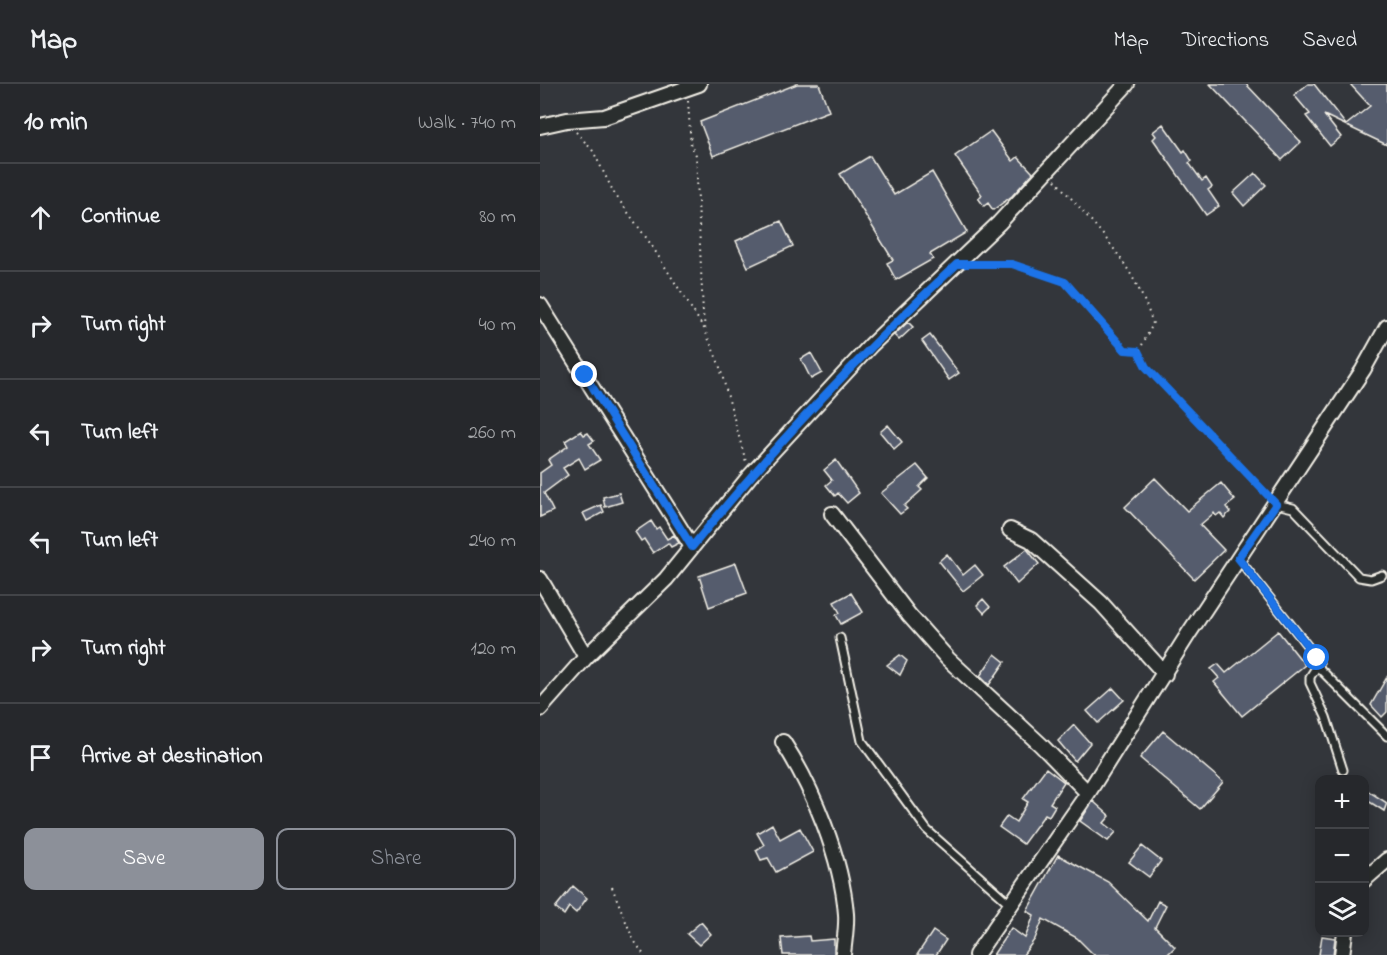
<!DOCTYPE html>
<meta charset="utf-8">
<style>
:root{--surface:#26282c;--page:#323438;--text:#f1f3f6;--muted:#a4a6a9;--line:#424448;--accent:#8c9099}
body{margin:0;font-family:"Indie Flower",sans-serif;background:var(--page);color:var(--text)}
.controls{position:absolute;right:18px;bottom:18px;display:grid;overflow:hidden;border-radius:12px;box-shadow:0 3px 15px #0003}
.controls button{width:54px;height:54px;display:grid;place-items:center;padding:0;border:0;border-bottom:2px solid var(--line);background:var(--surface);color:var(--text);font:30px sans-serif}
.stop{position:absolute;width:18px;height:18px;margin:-14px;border:4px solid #1a73e8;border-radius:50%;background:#fff}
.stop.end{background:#1a73e8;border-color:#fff;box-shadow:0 2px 6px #0008}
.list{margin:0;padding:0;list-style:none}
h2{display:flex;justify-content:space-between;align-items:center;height:78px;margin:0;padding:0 24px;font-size:26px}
h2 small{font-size:20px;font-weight:400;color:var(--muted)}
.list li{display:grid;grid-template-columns:39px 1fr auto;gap:18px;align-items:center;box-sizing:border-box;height:108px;padding:0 24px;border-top:2px solid var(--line)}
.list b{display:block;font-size:22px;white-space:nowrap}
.list em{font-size:20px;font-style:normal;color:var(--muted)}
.actions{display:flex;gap:12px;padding:18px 24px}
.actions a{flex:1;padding:14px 0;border:2px solid var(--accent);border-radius:12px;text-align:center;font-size:21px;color:var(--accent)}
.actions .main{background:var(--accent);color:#fff}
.icon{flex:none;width:33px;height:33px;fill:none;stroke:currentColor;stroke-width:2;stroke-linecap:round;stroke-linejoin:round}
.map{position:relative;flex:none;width:847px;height:871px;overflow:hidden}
header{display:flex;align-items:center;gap:36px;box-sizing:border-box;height:84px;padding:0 30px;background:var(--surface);border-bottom:2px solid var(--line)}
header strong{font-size:28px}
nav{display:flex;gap:33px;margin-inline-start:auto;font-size:21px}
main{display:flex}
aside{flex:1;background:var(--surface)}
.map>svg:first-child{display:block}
.building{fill:#555c6d;stroke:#f4f1e8;stroke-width:1.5}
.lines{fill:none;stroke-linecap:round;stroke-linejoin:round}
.lane-casing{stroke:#f4f1e8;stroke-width:11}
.street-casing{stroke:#f4f1e8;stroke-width:18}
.path{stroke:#f4f1e8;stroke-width:2;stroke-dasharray:1.5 4.5;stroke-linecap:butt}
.lane{stroke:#2a2d2e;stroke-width:7}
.street{stroke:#2a2d2e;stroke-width:14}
.route{stroke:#1a73e8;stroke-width:8}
</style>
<header>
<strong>Map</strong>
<nav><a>Map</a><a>Directions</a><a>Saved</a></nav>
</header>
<main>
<aside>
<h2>10 min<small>Walk · 740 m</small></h2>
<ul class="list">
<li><svg class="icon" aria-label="ahead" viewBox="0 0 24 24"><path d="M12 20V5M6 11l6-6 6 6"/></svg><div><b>Continue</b></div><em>80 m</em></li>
<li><svg class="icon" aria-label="right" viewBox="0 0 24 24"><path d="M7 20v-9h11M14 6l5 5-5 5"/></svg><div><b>Turn right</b></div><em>40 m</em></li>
<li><svg class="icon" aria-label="left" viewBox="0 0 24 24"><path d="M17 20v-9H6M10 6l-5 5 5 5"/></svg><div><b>Turn left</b></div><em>260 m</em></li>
<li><svg class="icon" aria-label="left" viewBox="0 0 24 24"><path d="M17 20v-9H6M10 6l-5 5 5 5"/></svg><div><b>Turn left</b></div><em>240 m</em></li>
<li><svg class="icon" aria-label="right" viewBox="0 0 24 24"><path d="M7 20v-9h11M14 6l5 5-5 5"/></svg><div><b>Turn right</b></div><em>120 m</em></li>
<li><svg class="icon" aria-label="arrive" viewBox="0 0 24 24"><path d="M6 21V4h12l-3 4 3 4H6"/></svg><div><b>Arrive at destination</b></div></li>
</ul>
<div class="actions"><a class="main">Save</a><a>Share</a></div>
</aside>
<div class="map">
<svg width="847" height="871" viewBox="0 0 847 871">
<rect width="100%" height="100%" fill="#33363b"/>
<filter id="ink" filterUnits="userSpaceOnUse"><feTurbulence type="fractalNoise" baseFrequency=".0167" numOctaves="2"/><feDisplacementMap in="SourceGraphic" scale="12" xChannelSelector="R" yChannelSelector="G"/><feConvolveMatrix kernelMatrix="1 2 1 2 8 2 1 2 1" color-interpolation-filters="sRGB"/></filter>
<g filter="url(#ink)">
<!-- building -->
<path class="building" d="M257,0H279L289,27L173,72L160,38Z
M670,0H706L761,58L742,76Z
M768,0H774L806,41L830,22L810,0H847V61L784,31L801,53L790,62L766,32L770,30L754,11Z
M623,40L643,68L645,66L652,77L649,79L662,97L666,94L672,103L668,106L679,122L666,131L613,55L616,52L613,48Z
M451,47L473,77L478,73L493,89L472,112L453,126L448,119L444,122L438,114L442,111L415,72Z
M330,72L354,111L392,88L427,148L390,170L393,175L356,196L347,179L353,176L300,90Z
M715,89L726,101L704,122L693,109Z
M241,137L253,162L208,183L196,157Z
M368,238L373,243L359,256L354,251Z
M390,251L419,289L409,296L382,257Z
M271,269L282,289L271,295L261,275Z
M348,341L362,358L354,365L340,348Z
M41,347L44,351L48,349L54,357L49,360L60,376L45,385L39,374L23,384L28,391L4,409L13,427L0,433V389L11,381L8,376L28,362L25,357Z
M296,376L319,409L307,419L298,409L295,412L286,401L292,396L284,386Z
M377,381L388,394L379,403L382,406L364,422L367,425L360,430L341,409Z
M615,394L647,427L681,399L695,416L686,423L690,428L684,434L680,429L676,432L674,429L660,441L684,466L654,495L585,423Z
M79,409L82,418L65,423L63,413Z
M61,421L64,428L47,437L43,429Z
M111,437L116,445L119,443L127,455L134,451L139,459L131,463L128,459L113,469L104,455L101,457L95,448Z
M487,465L499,480L477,500L464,483Z
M407,470L423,491L435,481L443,491L423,507L399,477Z
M196,479L207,509L169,523L159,492Z
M311,509L323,528L301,540L296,531L300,529L294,518Z
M443,515L450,523L444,529L437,521Z
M738,547L765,581L702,632L674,598L679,594L671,585L678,580L686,589Z
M455,570L465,578L449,601L440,592Z
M360,571L367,577L360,591L347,581Z
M847,593V628L842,633L831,621Z
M573,604L584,616L558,639L547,627Z
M534,641L550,659L535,677L518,657Z
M623,647L683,698L660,725L600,674Z
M506,684L524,698L510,719L515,722L509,732L505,730L483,760L459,743L467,732L476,738L488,718L483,715Z
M825,705L847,719L844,727L825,715Z
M553,717L570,732L564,739L576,748L568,757L540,737Z
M232,740L240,755L260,744L273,768L236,788L228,774L221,776L216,766L224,761L217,749Z
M602,762L621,777L609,793L589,778Z
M518,771L568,798L608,837L618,817L626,821L615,843L635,863L627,871H554L537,854L503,835L495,855L483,871H453L471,844L485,854L494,831L487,827Z
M33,802L47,814L36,829L29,823L24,831L15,824Z
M161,838L171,850L159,861L147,850Z
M393,847L406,856L396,871H377Z
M269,852L270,857L294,855V871H243L241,854Z
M782,852L795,854L793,871H779Z"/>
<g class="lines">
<defs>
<path id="lane" d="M736,420L753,424L819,493L831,495L842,491
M698,474L777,574L780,585L847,652
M300,554L322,657L387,746L469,819
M779,579L770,593V599L786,633L803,686"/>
<path id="street" d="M0,42L27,36L64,33L159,0
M0,221L152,463
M292,430L369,531L408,575L501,661L548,709
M470,446L491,456L561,519L625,590
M0,495L46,573
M0,625L46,573L126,495L209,393L331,261L459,139L587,0
M243,658C273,704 302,775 306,830C307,843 304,858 303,871
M824,796L847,776
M436,871L548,709L649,549L823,286L847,243
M802,871L805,848"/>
</defs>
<!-- lane casing -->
<use href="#lane" class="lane-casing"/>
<!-- street casing -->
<use href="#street" class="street-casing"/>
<!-- path -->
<path class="path" d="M148,17L151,62L156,71L163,230L166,249L179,280L206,378
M36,48L53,67L74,109L110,159L165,246
M515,96C557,144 593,178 613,240L599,267
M433,180H472L524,198L585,266L598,268L606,283L728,411
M72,803L93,855L104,871"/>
<!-- lane -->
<use href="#lane" class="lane"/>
<!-- street -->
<use href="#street" class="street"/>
</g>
</g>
<g class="lines" filter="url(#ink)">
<!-- route -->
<path class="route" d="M45,291L152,463C233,362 322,269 417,180H472L525,198L585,266L598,267L606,283L736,420L698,474L777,574"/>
</g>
</svg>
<div class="controls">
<button>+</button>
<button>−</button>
<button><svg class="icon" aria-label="layers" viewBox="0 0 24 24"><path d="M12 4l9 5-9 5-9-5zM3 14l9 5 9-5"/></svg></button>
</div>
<div class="stop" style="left:777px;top:574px"></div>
<div class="stop end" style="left:45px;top:291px"></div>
</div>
</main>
